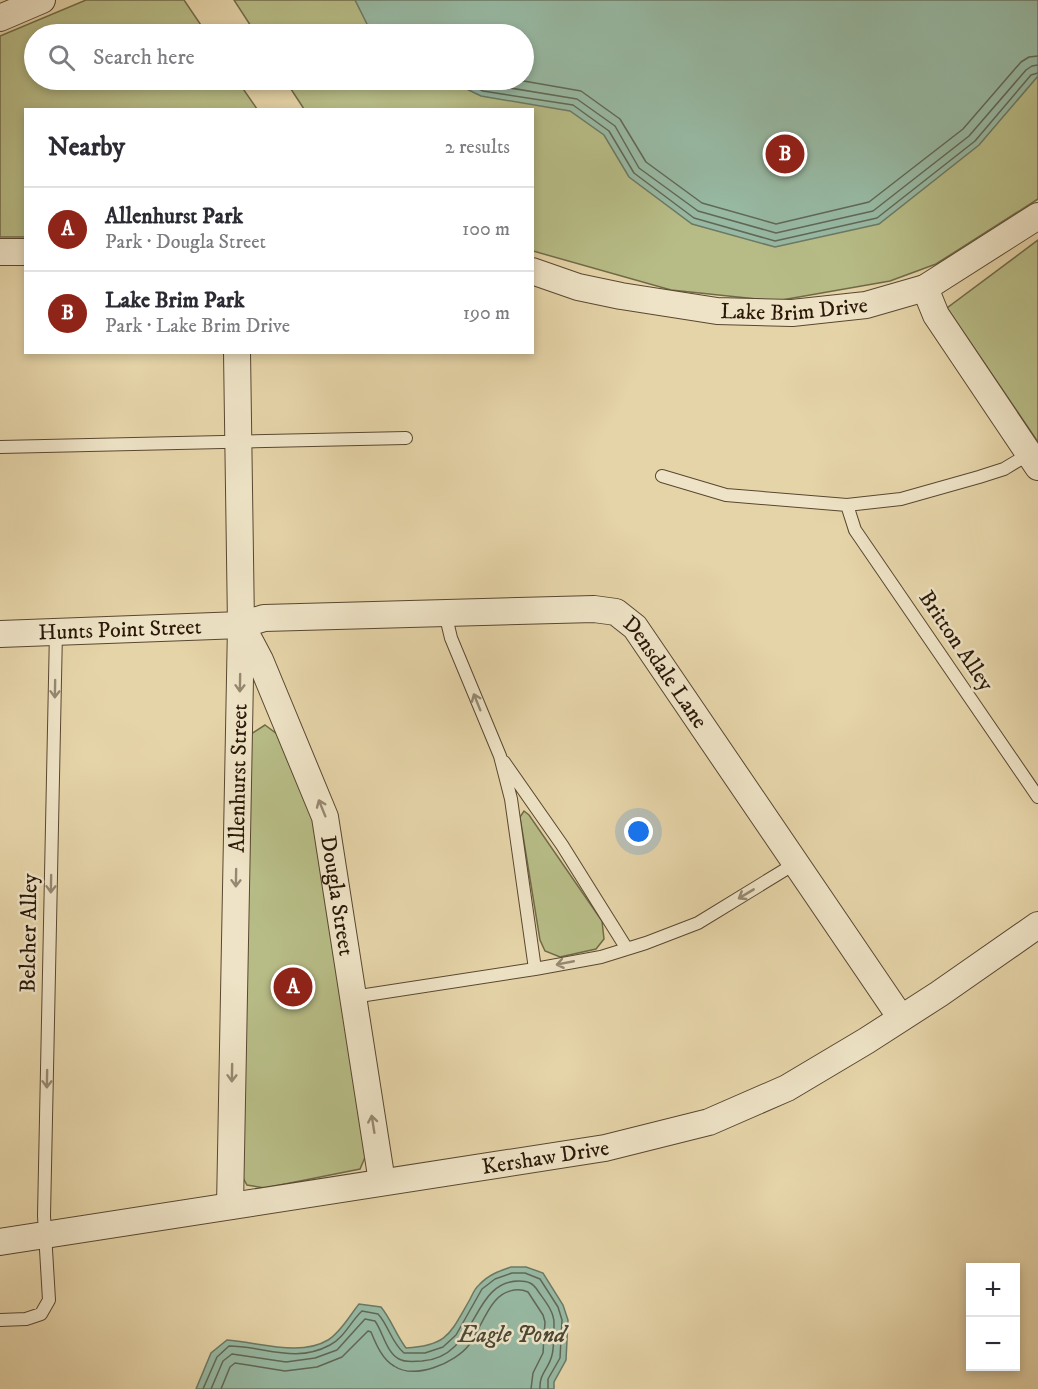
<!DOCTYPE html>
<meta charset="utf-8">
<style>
:root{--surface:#fff;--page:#f7f7f7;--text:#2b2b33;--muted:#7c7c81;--line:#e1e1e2;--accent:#8f2418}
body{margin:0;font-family:"IM FELL DW Pica",serif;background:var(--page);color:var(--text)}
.controls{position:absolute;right:18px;bottom:18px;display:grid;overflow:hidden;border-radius:0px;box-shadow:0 3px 9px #0003}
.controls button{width:54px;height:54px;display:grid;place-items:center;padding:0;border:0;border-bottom:2px solid var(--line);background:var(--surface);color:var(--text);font:30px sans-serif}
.you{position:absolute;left:639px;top:832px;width:21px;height:21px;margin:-15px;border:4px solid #fff;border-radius:50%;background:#1a73e8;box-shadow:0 0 0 9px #1a73e833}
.badge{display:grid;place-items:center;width:39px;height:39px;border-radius:50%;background:var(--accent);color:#fff;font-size:20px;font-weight:700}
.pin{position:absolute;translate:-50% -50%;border:3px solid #fff;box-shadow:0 2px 6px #0006}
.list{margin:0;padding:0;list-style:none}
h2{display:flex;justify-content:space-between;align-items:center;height:78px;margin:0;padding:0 24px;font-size:26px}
h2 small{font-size:20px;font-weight:400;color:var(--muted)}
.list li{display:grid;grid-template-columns:39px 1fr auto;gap:18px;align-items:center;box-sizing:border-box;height:84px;padding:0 24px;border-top:2px solid var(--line)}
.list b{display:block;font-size:22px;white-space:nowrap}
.list p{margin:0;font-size:20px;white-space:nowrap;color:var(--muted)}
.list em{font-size:20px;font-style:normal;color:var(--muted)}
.icon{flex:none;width:33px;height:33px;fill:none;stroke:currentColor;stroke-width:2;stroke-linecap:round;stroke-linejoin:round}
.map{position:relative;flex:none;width:1038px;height:1389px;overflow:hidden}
.search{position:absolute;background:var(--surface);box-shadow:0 3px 9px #0003;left:24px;top:24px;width:510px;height:66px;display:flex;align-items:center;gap:15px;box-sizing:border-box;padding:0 21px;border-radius:33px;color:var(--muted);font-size:22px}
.panel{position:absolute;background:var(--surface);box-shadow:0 3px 9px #0003;left:24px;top:108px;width:510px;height:246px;border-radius:0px}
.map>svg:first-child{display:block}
.green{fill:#b7bc86;stroke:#706a48;stroke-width:1.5}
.water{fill:#97b9a3;stroke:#6b7965;stroke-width:1.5}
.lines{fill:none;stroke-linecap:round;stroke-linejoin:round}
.shore{stroke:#606856;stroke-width:1.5}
.service-casing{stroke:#594731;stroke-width:14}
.minor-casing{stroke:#594731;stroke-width:28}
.service{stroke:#eee3c6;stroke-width:12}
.minor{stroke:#eee3c6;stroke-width:26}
.oneway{stroke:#968871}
.labels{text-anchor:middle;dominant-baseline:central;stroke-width:5;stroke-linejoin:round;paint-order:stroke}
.street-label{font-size:22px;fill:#2a1809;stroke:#eee3c6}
.water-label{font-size:24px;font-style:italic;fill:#4b4837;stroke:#eee3c6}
</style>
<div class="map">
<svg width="1038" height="1389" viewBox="0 0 1038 1389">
<rect width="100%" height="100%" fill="#e5d4a8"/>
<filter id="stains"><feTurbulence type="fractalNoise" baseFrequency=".00333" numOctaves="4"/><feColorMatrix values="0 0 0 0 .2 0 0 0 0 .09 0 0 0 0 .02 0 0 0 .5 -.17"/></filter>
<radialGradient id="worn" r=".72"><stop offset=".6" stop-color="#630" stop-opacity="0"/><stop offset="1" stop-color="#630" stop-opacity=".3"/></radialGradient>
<!-- green -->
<path class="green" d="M86,0H184L207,34H34V80H237L257,109L26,110L25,237H0V36Z
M234,0H1038V199L936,264L890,281L776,301L671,290L533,251L532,110L304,109L285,80H524V34H256Z
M1038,240V442L947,308Z
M265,725L277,734L313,818L366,1155L360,1169L265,1188L247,1185L242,1176L251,734Z
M524,811L529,815L602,921L604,939L596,949L560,957L545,951L540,940L520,817Z"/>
<!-- water -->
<path class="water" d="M355,0H1038V76L979,145L879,224L775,247L692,224L629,177L604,135L570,111L481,96L448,80H524V34H372Z
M511,1267H526L543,1273L563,1305L568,1320L566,1360L554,1382V1389H196L211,1353L227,1340C258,1342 300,1357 328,1340C341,1332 350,1315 359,1304L381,1307C391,1319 396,1335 406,1348C447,1346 450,1334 469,1301C472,1296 474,1289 479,1285C488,1275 499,1271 511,1267Z"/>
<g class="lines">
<!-- shore -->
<path class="shore" d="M461,80L483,91L573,105L609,131L634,173L694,218L775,241L877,218L975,141L1031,75L1038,73
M478,80L486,84L577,99L615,126L639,168L698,211L776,233L873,211L969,136L1026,70L1032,66L1038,65
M518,80L581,91L620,119L646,162L702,203L776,224L869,202L963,129L1021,62L1029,57L1038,56
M203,1389L217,1357L229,1346C264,1346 295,1364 330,1345C344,1338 351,1321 362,1311L378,1314C389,1326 391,1342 404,1353H425L443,1347L456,1335L482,1289L495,1279L512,1273H525L540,1279L558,1307L562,1320L560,1358L548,1379V1389
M211,1389L223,1361L232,1354L286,1362L315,1358L337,1350L365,1319L375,1321C383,1332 386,1352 399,1359C406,1363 415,1361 422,1361C479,1357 470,1281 519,1281C528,1281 533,1283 538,1291C544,1300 554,1311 554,1323C554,1331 554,1348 552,1355C549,1369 539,1373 540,1389
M221,1389L230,1367L235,1363L285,1371L317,1367L342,1357L368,1331L371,1332C376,1344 382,1359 394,1366C415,1380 455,1363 469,1345C479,1331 484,1314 495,1301C503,1291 517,1287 528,1292L543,1315L545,1322L543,1353L533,1373L531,1389"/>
<defs>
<path id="service" d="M0,447L406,438
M662,476L726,495L847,505L901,499L979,477L1004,469L1029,454
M847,505L855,530L1038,797
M445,613L451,638L500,756L511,799L535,969
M504,762L562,845L627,949
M353,997L535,969L601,957L646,943L698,923L796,863
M0,1320L26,1319L41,1314L49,1300L44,1216L56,631"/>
<g id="minor">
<path d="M0,18L42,0"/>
<path d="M0,252H26"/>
<path id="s1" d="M532,271L578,287L621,296L717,311L792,313L866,305L925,288L1038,216"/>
<path d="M925,288L936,315L1038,467"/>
<path id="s2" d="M242,626L260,660L325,817L382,1182"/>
<path id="s3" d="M0,634L241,625L264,618L594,609L616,612L635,627L901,1018"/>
<path id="s4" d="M230,1206L241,625L237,352"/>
<path id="s5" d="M0,1242L605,1148L709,1122L787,1088L866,1041L939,994L1038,925"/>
</g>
</defs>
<!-- service casing -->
<use href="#service" class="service-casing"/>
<!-- minor casing -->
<use href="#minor" class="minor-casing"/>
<!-- service -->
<use href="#service" class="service"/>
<!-- minor -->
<use href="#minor" class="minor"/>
</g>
<!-- one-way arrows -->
<defs><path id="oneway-shaft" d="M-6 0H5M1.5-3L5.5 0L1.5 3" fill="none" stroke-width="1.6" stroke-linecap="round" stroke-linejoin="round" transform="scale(1.5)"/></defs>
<g class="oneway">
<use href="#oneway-shaft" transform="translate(240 683) rotate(91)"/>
<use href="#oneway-shaft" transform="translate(55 689) rotate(91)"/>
<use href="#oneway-shaft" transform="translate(477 702) rotate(-112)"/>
<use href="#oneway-shaft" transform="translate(322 808) rotate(-112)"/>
<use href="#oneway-shaft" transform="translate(236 878) rotate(91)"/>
<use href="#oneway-shaft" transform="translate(51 884) rotate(91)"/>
<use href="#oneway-shaft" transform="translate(746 894) rotate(149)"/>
<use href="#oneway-shaft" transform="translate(565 963) rotate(169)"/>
<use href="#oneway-shaft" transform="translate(232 1073) rotate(91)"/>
<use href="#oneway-shaft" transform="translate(47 1079) rotate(91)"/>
<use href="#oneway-shaft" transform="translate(373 1124) rotate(-99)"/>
</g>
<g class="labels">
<!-- street labels -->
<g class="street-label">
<text stroke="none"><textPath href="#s1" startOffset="267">Lake Brim Drive</textPath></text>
<text stroke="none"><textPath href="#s3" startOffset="120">Hunts Point Street</textPath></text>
<text transform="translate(956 641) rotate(56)">Britton Alley</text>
<text stroke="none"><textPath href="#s3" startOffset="696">Densdale Lane</textPath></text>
<text stroke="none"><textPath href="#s4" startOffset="428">Allenhurst Street</textPath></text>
<text stroke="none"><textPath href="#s2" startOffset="288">Dougla Street</textPath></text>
<text transform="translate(29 933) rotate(-89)">Belcher Alley</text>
<text stroke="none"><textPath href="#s5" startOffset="552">Kershaw Drive</textPath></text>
</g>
<!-- water labels -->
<g class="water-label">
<text x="512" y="1335">Eagle Pond</text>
</g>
</g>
<rect width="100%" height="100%" filter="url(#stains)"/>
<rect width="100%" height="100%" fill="url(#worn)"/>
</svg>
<div class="controls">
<button>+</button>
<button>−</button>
</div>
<div class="you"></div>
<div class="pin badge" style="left:293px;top:987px">A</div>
<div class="pin badge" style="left:785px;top:154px">B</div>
<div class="search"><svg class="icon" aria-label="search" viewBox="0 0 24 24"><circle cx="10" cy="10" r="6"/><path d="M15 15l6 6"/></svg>Search here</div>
<section class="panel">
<h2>Nearby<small>2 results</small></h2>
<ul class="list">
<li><span class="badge">A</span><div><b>Allenhurst Park</b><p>Park · Dougla Street</p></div><em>100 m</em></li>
<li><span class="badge">B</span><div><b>Lake Brim Park</b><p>Park · Lake Brim Drive</p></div><em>190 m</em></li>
</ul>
</section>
</div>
